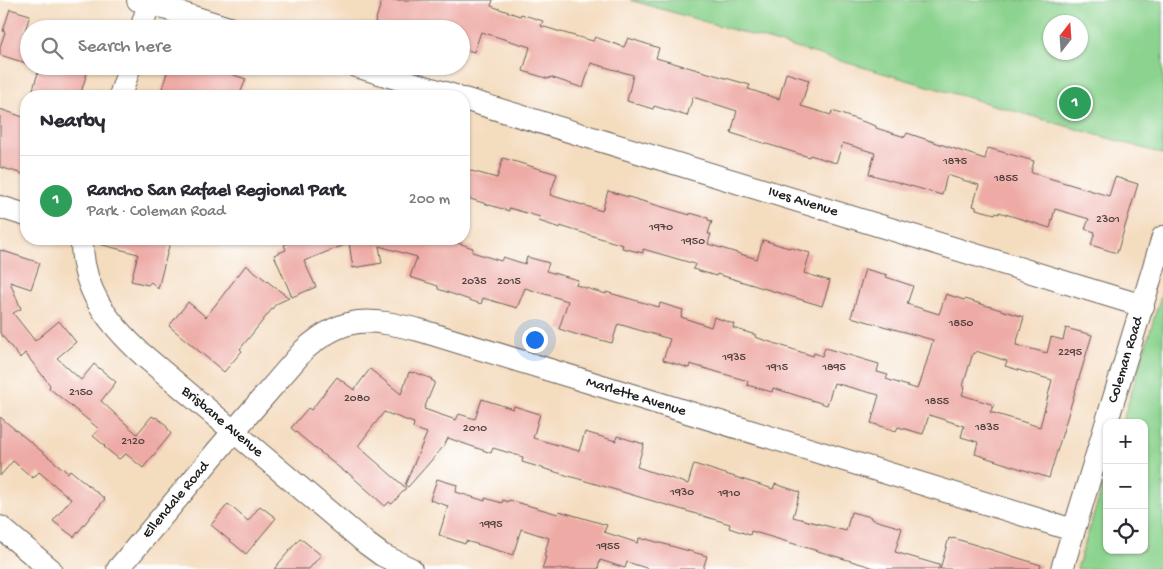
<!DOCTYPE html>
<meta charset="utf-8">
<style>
:root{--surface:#fff;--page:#f7f7f7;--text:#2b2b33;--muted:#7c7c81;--line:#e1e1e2;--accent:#1f6fb2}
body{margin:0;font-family:"Gochi Hand",sans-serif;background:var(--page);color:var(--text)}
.controls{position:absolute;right:15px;bottom:15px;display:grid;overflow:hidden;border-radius:10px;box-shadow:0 1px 4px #0004}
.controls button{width:45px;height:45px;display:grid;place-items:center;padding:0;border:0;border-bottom:1px solid var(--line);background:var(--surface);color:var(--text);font:25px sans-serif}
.compass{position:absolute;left:1043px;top:15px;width:45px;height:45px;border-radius:50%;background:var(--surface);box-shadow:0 1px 4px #0004;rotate:17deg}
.you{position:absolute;left:534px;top:339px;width:18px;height:18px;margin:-12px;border:4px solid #fff;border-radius:50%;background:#1a73e8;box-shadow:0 0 0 8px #1a73e833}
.badge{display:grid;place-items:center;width:32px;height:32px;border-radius:50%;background:var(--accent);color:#fff;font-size:16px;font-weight:700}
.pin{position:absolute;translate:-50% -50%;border:2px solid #fff;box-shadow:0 1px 5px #0006}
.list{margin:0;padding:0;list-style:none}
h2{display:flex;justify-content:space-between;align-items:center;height:65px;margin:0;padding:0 20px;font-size:21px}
h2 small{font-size:16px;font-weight:400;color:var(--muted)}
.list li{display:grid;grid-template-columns:32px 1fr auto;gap:15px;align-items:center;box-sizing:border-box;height:90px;padding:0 20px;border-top:1px solid var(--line)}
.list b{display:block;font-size:19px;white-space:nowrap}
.list p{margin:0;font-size:16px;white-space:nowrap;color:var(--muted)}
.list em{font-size:16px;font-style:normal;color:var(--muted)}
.icon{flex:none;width:28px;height:28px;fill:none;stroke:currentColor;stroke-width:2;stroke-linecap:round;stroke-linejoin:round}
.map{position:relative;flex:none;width:1163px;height:569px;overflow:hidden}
.search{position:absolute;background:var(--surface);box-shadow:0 1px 4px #0004;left:20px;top:20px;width:450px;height:55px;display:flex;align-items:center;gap:12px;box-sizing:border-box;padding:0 18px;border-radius:28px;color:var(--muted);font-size:19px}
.panel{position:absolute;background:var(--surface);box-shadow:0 1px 4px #0004;left:20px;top:90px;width:450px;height:155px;border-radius:20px}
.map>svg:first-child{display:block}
.green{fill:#8bd38e;stroke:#547855;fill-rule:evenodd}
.building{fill:#eeaba6;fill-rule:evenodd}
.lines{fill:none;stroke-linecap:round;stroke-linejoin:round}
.minor-casing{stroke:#685f55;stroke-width:24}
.minor{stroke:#fff;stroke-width:22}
.labels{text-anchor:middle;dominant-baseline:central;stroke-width:5;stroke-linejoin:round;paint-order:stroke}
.number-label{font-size:12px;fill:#50403e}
.street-label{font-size:15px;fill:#1c1c1c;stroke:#fff}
</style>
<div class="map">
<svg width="1163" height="569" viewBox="0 0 1163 569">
<rect width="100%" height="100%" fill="#fff"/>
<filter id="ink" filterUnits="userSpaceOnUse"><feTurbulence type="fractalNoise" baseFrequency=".02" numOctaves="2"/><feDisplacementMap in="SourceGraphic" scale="10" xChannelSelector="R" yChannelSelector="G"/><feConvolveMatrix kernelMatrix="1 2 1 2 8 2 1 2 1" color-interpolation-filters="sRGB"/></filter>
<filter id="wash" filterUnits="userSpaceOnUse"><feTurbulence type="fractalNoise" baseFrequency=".0096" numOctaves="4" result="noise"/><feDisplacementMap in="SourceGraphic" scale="20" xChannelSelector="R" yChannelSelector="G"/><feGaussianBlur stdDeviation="1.12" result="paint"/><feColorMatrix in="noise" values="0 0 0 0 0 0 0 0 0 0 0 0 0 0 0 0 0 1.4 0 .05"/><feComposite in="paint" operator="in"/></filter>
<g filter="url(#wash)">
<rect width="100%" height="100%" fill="#f4dcbf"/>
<!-- green -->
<path class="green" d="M630,0H1163V154ZM1050,22H1080V52H1050Z
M1163,289V569H1077L1107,472V550H1144V423H1122Z"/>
<g id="blocks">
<!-- building -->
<path class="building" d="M382,0H493L491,6L520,16L521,14L543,21L541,26L571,35L593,41L595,37L624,47L628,38L659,48L656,58L750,85L748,89L779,99L786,73L809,80L801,106L831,115L832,111L876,126V128L905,137L907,133L985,159L988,148L1034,161L1031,172L1032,173L1109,196L1115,177L1138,184L1117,253L1091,245L1095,232L1085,229L1089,219L1055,209L1050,228L999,212V214L995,213V214L976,209V207L973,206L979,185L947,175L942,195L869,174L875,153L843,143L836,163L810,155L809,157L731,133L737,111L693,97L687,116L654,106L653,109L627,101L633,75L591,63L583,88L550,77L549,79L523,71L530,47L481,32L474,52L461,48V29H399L375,22Z
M10,9L30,15L24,34L29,36V64L0,55V47L5,32L3,31Z
M40,66H89L80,96H31Z
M169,66H206L246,79L239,96H160Z
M0,109L26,118V175L0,167Z
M503,158L557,174L550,195L602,211L608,191L690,215V213L708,218V220L712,221L708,234H711L708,244L757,259L763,240L789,248V247L810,253L804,273L830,281L822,306L717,274L716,276L693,269L695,264L643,249V253L622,248L623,245L560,226V228L539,221L540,217L509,208V211L464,197V169L497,178Z
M100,239H156L170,242L158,289L151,282L148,285L131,281L138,254L99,244Z
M299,239H446L473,248L472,252L501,261L503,257L525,264L527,257L549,263L546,271L578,280L576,285L606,294V292L659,307L660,303L683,310L681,317L711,327L714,317L734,324L733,328L756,335L755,337L813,356L814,353L822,356L825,348L879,364L877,372L888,375L886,379L917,389L919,383L920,384L933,340L851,317L865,269L887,275L886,277L913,286L907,304L939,314L946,294L964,300L965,299L1024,317L1016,345L1047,353L1051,337L1063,340L1066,328L1092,335L1049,478L975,454L978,442L961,437L964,426L929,415L923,434L898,427L896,431L871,423L879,395L834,383L827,405L773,388L772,392L747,385L748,381L690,364L689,368L663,360L670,339L618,324L612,343L581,335V336L559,329L568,301L525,288L517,308L483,298L481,304L438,289V286L410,277L417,257L379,246L382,263L353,268L349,243L304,261L316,287L292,297L274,255L286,250L284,245ZM976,351L1007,361L1005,366L1052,380L1040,427L990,412L994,405L962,395L965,387L963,386L973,353H976Z
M0,250L40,263L31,289L10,282L21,309L13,313L35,341L59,321L76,342L57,358L81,380L94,364L116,382L101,401L137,434L152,416L155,418L156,417L165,424L171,434L143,468L126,454L119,459L104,447L105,446L93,436L99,429L49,388L50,385L25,353L20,358L0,333Z
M246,265L289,298L276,304L240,349L242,351L224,372L169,326L188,302L206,317Z
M370,369L401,394L409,372L413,373L414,372L432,379L431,380L435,382L424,409L456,420L459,414L475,419L482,399L513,409L514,406L540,414L533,438L579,451L585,432L616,441L617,436L644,444L637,467L688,484L694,464L773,489L775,484L800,492L793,517L846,531L851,512L871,517V519L902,528L895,552L939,565V569H878L751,531L750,535L729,528L730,524L522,462L523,457L493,448L491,453L448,438L444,446L408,487L405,485L427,433L413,428L414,423L384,412L358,446L406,488L392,504L389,502L385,506L347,472L346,473L326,457L291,428L308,408L311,410L337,377L354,390Z
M0,417L68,473L70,470L105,499L74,537L53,521L71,499L39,472L33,478L13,461L0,476Z
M437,479L457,485L456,492L485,501V498L502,503L503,500L508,502L509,500L558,514L559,511L607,525L604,532L638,543L639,538L646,540V539L707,556L703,569H649L627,562L625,568L600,560L598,569H542L546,557L544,556L549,538L521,529L513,555L466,541L465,544L439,535L448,506L430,500Z
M228,504L248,521L260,506L276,518L246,554L211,525Z
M300,538L321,555L309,569H274Z
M949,538L952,539L953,538L1041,565L1040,569H940Z"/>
</g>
</g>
<g filter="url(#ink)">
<use href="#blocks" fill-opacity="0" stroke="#685f55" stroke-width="1"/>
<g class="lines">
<defs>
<path id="minor" d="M138,0L232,29
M141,29L150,0
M356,66L455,96
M120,96L130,66
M464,99L1143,306
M0,207L26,215
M82,239C81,289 108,323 143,355L367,544L382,555L411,569
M0,527L50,569
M118,569L234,431L304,350C345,314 369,318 419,330L1073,530
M1062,569L1163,237"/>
</defs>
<!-- minor casing -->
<use href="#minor" class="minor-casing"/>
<!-- minor -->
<use href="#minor" class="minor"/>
</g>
</g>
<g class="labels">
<!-- number labels -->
<g class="number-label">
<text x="955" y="162">1875</text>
<text x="1006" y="179">1855</text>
<text x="1108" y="220">2301</text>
<text x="661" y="228">1970</text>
<text x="693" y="242">1950</text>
<text x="474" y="282">2035</text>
<text x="509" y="282">2015</text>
<text x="961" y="324">1850</text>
<text x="1070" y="353">2295</text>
<text x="734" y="358">1935</text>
<text x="777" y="368">1915</text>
<text x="834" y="368">1895</text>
<text x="81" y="393">2150</text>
<text x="357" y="399">2080</text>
<text x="937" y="402">1855</text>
<text x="987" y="428">1835</text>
<text x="475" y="429">2010</text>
<text x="133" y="442">2120</text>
<text x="682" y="493">1930</text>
<text x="729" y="494">1910</text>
<text x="491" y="525">1995</text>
<text x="608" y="547">1955</text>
</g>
<!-- street labels -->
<g class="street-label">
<text transform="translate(803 202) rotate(17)">Ives Avenue</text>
<text transform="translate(1126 360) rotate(-73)">Coleman Road</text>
<text transform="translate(636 397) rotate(17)">Marlette Avenue</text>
<text transform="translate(222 422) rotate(40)">Brisbane Avenue</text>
<text transform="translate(176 500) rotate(-50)">Ellendale Road</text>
</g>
</g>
</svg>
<div class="controls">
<button>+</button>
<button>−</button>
<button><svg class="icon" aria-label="locate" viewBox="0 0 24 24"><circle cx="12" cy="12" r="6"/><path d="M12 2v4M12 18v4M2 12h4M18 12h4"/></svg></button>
</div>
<svg class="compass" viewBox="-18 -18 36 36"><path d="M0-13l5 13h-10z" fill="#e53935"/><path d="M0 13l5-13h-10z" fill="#7c7c81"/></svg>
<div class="you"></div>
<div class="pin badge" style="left:1075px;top:103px;background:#2e9e5b">1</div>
<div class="search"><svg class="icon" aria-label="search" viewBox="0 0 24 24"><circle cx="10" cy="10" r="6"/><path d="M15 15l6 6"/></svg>Search here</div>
<section class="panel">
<h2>Nearby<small></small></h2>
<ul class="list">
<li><span class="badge" style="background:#2e9e5b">1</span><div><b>Rancho San Rafael Regional Park</b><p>Park · Coleman Road</p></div><em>200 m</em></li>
</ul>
</section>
</div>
